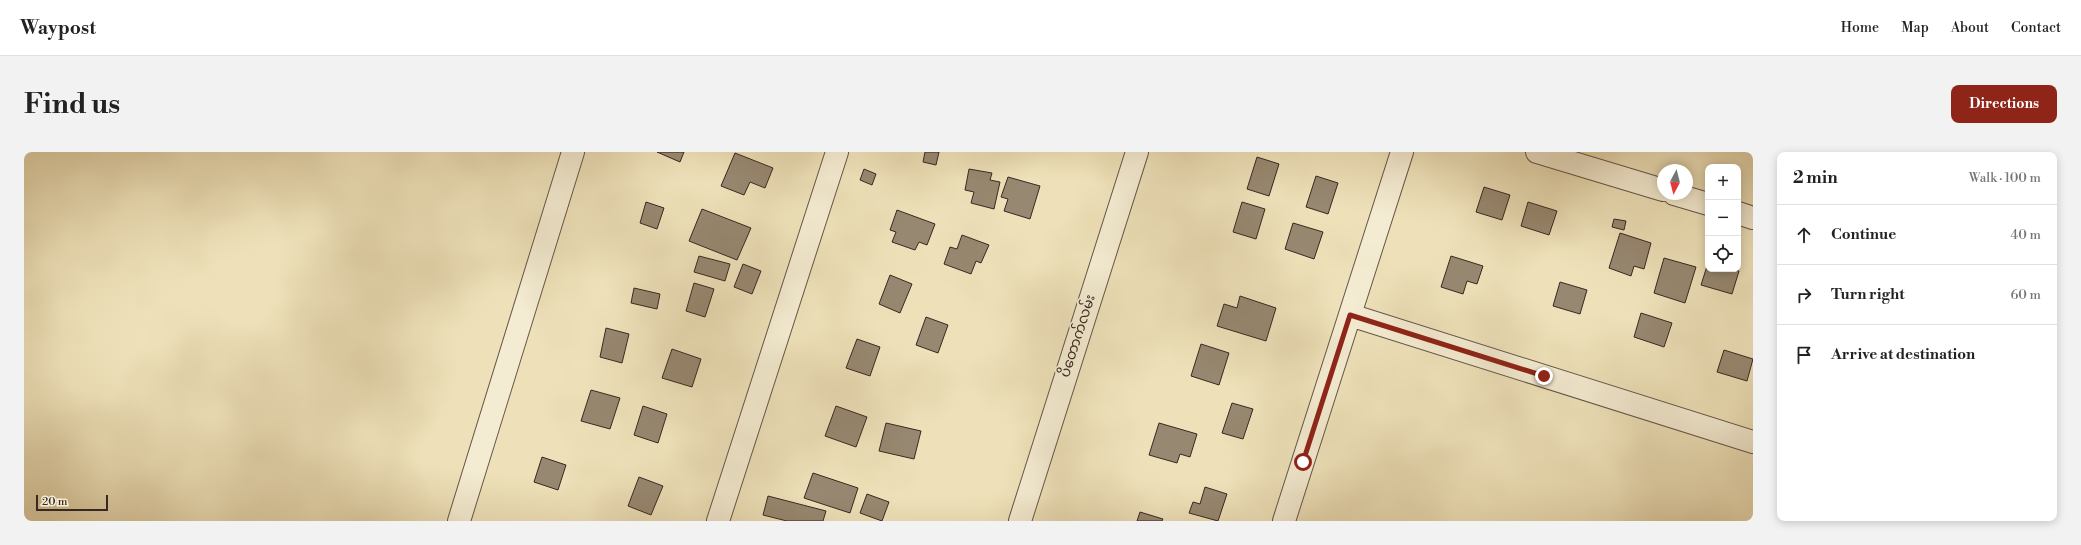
<!DOCTYPE html>
<meta charset="utf-8">
<style>
:root{--surface:#fff;--page:#f2f2f2;--text:#222;--muted:#767676;--line:#e0e0e0;--accent:#8f2418}
body{margin:0;font-family:"Libre Bodoni","Noto Sans Myanmar",serif;background:var(--page);color:var(--text)}
.controls{position:absolute;right:12px;top:12px;display:grid;overflow:hidden;border-radius:8px;box-shadow:0 2px 10px #0003}
.controls button{width:36px;height:36px;display:grid;place-items:center;padding:0;border:0;border-bottom:1px solid var(--line);background:var(--surface);color:var(--text);font:20px sans-serif}
.compass{position:absolute;left:1633px;top:12px;width:36px;height:36px;border-radius:50%;background:var(--surface);box-shadow:0 2px 10px #0003;rotate:187deg}
.scale{position:absolute;left:12px;bottom:10px;width:72px;box-sizing:border-box;padding-left:4px;border:2px solid #382822;border-top:0;font-size:11px;line-height:14px;white-space:nowrap;color:#382822;-webkit-text-stroke:3px #f4ecd2;paint-order:stroke}
.stop{position:absolute;width:12px;height:12px;margin:-9px;border:3px solid #8f2418;border-radius:50%;background:#fff}
.stop.end{background:#8f2418;border-color:#fff;box-shadow:0 1px 4px #0008}
.list{margin:0;padding:0;list-style:none}
h2{display:flex;justify-content:space-between;align-items:center;height:52px;margin:0;padding:0 16px;font-size:17px}
h2 small{font-size:13px;font-weight:400;color:var(--muted)}
.list li{display:grid;grid-template-columns:26px 1fr auto;gap:12px;align-items:center;box-sizing:border-box;height:60px;padding:0 16px;border-top:1px solid var(--line)}
.list b{display:block;font-size:15px;white-space:nowrap}
.list em{font-size:13px;font-style:normal;color:var(--muted)}
.icon{flex:none;width:22px;height:22px;fill:none;stroke:currentColor;stroke-width:2;stroke-linecap:round;stroke-linejoin:round}
.map{position:relative;flex:none;width:1729px;height:369px;overflow:hidden;border-radius:8px}
header{display:flex;align-items:center;gap:24px;box-sizing:border-box;height:56px;padding:0 20px;background:var(--surface);border-bottom:1px solid var(--line)}
header strong{font-size:19px}
nav{display:flex;gap:22px;margin-inline-start:auto;font-size:14px}
.intro{display:flex;align-items:center;justify-content:space-between;box-sizing:border-box;height:96px;padding:0 24px}
h1{margin:0;font-size:28px}
.button{padding:10px 18px;border-radius:8px;background:var(--accent);color:#fff;font-size:14px;font-weight:700}
main{display:flex;gap:24px;padding:0 24px}
aside{flex:1;background:var(--surface);border-radius:8px;box-shadow:0 2px 10px #0003}
.map>svg:first-child{display:block}
.building{fill:#978871;stroke:#382822}
.lines{fill:none;stroke-linecap:round;stroke-linejoin:round}
.street-casing{stroke:#665648;stroke-width:24}
.street{stroke:#f4ecd2;stroke-width:22}
.route{stroke:#8f2418;stroke-width:5}
.labels{text-anchor:middle;dominant-baseline:central;stroke-width:3.5;stroke-linejoin:round;paint-order:stroke}
.street-label{font-size:14px;fill:#382822;stroke:#f4ecd2}
</style>
<header>
<strong>Waypost</strong>
<nav><a>Home</a><a>Map</a><a>About</a><a>Contact</a></nav>
</header>
<div class="intro"><h1>Find us</h1><a class="button">Directions</a></div>
<main>
<div class="map">
<svg width="1729" height="369" viewBox="0 0 1729 369">
<rect width="100%" height="100%" fill="#eee1b9"/>
<filter id="stains"><feTurbulence type="fractalNoise" baseFrequency=".005" numOctaves="4"/><feColorMatrix values="0 0 0 0 .2 0 0 0 0 .09 0 0 0 0 .02 0 0 0 .5 -.17"/></filter>
<radialGradient id="worn" r=".72"><stop offset=".6" stop-color="#630" stop-opacity="0"/><stop offset="1" stop-color="#630" stop-opacity=".3"/></radialGradient>
<!-- building -->
<path class="building" d="M633,0H660L656,10Z
M901,0H915L912,13L899,10Z
M711,1L749,16L741,36L726,30L720,43L697,34Z
M1233,5L1255,12L1245,44L1223,37Z
M840,17L852,22L848,33L836,28Z
M945,17L968,21L966,28L976,30L970,57L947,51L950,40L941,38Z
M1292,24L1314,31L1304,62L1282,55Z
M984,25L1016,34L1006,67L980,59L984,47L977,45Z
M1460,35L1486,43L1478,68L1452,60Z
M622,50L640,56L633,77L616,71Z
M1218,50L1241,57L1232,87L1209,80Z
M1504,50L1533,59L1525,83L1497,74Z
M678,57L727,76L713,108L665,89Z
M873,58L911,72L903,93L895,90L891,98L868,90L872,80L866,78Z
M1590,67L1602,69L1600,78L1588,75Z
M1269,71L1299,80L1290,107L1261,97Z
M1596,81L1627,91L1620,117L1610,114L1607,124L1585,116Z
M938,83L965,93L957,111L952,109L947,122L920,112L926,95L933,97Z
M675,104L706,112L701,129L670,120Z
M1427,104L1459,114L1453,132L1443,129L1439,142L1417,135Z
M1640,106L1672,115L1661,151L1630,141Z
M1684,111V117H1709L1715,119L1708,142L1677,133Z
M719,112L737,119L728,142L710,135Z
M866,123L888,132L876,161L855,152Z
M1536,130L1563,138L1556,162L1529,154Z
M670,131L690,137L681,165L662,159Z
M610,136L636,142L633,157L607,151Z
M1216,144L1252,156L1242,189L1193,174L1200,152L1213,156Z
M1617,161L1648,171L1640,195L1610,185Z
M902,165L924,173L914,201L892,193Z
M582,176L605,182L598,211L576,205Z
M833,187L856,195L846,224L822,216Z
M1177,192L1205,201L1195,233L1167,224Z
M648,197L677,207L668,235L638,226Z
M1700,198L1729,207L1723,229L1693,220Z
M567,238L596,246L586,277L557,269Z
M1208,251L1229,257L1219,287L1198,281Z
M619,254L643,262L634,291L610,283Z
M812,254L843,265L832,295L801,284Z
M862,271L897,279L890,307L855,299Z
M1135,271L1173,282L1166,305L1156,302L1153,311L1125,303Z
M518,305L542,313L534,338L510,330Z
M789,321L834,336L826,361L780,346Z
M615,325L639,334L627,363L604,354Z
M1181,335L1203,342L1194,369L1165,361L1169,350L1176,352Z
M843,342L865,350L858,369L836,361Z
M744,344L802,359L799,369H763L739,363Z
M1116,360L1139,367L1138,369H1113Z"/>
<g class="lines">
<defs>
<path id="street" d="M1513,0L1639,38
M1650,42L1684,52
M1714,61L1729,66
M1326,163L1729,290
M435,369L549,0
M694,369L813,0
M996,369L1113,0
M1260,369L1378,0"/>
</defs>
<!-- street casing -->
<use href="#street" class="street-casing"/>
<!-- street -->
<use href="#street" class="street"/>
</g>
<g class="lines">
<!-- route -->
<path class="route" d="M1279,310L1326,163L1520,224"/>
</g>
<g class="labels">
<!-- street labels -->
<g class="street-label">
<text transform="translate(1054 184) rotate(-72)">ပိတောက်လမ်း</text>
</g>
</g>
<rect width="100%" height="100%" filter="url(#stains)"/>
<rect width="100%" height="100%" fill="url(#worn)"/>
</svg>
<div class="controls">
<button>+</button>
<button>−</button>
<button><svg class="icon" aria-label="locate" viewBox="0 0 24 24"><circle cx="12" cy="12" r="6"/><path d="M12 2v4M12 18v4M2 12h4M18 12h4"/></svg></button>
</div>
<svg class="compass" viewBox="-18 -18 36 36"><path d="M0-13l5 13h-10z" fill="#e53935"/><path d="M0 13l5-13h-10z" fill="#767676"/></svg>
<div class="scale">20 m</div>
<div class="stop" style="left:1279px;top:310px"></div>
<div class="stop end" style="left:1520px;top:224px"></div>
</div>
<aside>
<h2>2 min<small>Walk · 100 m</small></h2>
<ul class="list">
<li><svg class="icon" aria-label="ahead" viewBox="0 0 24 24"><path d="M12 20V5M6 11l6-6 6 6"/></svg><div><b>Continue</b></div><em>40 m</em></li>
<li><svg class="icon" aria-label="right" viewBox="0 0 24 24"><path d="M7 20v-9h11M14 6l5 5-5 5"/></svg><div><b>Turn right</b></div><em>60 m</em></li>
<li><svg class="icon" aria-label="arrive" viewBox="0 0 24 24"><path d="M6 21V4h12l-3 4 3 4H6"/></svg><div><b>Arrive at destination</b></div></li>
</ul>
</aside>
</main>
